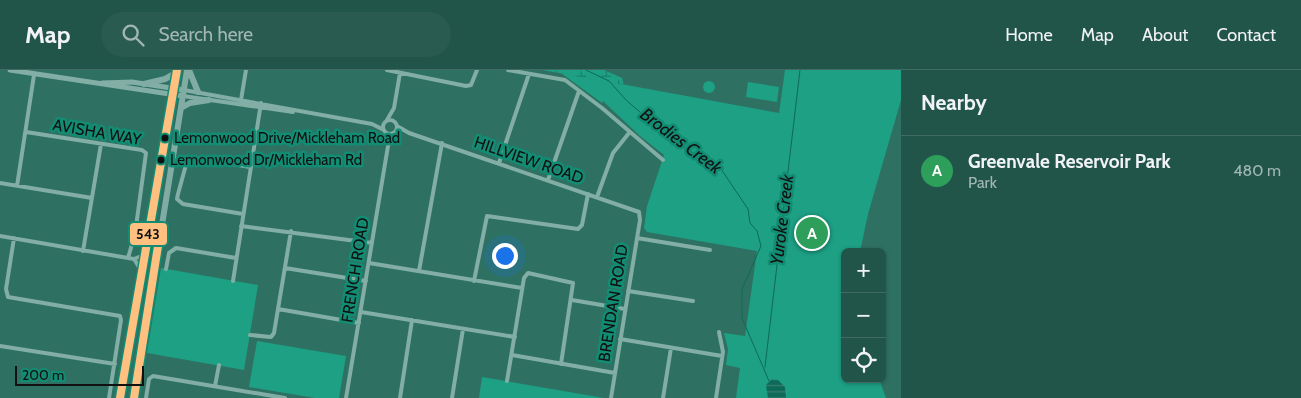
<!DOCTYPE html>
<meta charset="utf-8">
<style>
:root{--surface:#22554a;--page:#2a5b51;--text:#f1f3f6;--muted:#a2b7b5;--line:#3f6b62;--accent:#90b9f0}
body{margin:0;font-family:Cabin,sans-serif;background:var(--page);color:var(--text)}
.controls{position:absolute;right:15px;bottom:15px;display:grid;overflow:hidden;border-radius:8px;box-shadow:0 1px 4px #0004}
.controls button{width:45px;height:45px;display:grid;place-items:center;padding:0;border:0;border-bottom:1px solid var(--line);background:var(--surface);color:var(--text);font:25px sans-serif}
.scale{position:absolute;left:15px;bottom:12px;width:129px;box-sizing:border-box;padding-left:5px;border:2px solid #111;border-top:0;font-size:14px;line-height:18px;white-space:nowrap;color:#111;-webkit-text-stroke:4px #128d74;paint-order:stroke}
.you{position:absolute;left:504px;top:185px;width:18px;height:18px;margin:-12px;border:4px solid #fff;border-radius:50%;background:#1a73e8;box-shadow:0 0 0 8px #1a73e833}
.badge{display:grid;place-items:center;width:32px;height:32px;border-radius:50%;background:var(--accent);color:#fff;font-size:16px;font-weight:700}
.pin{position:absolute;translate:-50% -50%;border:2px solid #fff;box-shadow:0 1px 5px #0006}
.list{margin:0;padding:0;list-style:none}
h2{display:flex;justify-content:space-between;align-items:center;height:65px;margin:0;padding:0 20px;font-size:21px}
h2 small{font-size:16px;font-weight:400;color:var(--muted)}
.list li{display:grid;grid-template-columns:32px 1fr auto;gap:15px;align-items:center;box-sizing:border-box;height:70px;padding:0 20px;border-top:1px solid var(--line)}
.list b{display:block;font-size:19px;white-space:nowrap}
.list p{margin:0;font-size:16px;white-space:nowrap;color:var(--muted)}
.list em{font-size:16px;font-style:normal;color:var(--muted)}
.icon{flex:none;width:28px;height:28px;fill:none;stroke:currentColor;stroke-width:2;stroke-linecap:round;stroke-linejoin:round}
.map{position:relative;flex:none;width:901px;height:328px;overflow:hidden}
header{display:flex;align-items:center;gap:30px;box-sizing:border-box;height:70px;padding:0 25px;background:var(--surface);border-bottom:1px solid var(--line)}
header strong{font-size:24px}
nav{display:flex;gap:28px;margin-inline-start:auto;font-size:18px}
.search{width:350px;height:45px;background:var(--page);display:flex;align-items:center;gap:12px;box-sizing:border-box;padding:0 18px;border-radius:28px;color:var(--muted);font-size:19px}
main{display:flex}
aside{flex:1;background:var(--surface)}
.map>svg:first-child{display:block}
.green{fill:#1da084}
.wetland{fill:url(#wetland-marsh)}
.water{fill:url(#water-rules)}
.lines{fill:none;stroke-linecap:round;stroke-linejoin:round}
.stream{stroke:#0e6a58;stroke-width:1}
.minor{stroke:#82aea5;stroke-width:4}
.tertiary{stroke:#82aea5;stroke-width:5}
.primary{stroke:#81aca4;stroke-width:6}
.bus-1-casing{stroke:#128d74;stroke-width:11}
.bus-1{stroke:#ffc080;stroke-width:8}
.bus-dot{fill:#111;stroke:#128d74;stroke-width:2}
.labels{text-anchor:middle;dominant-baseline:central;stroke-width:5;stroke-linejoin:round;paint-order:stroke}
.bus-label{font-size:15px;fill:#111;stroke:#128d74;text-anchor:start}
.street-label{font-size:16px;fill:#111;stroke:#128d74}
.water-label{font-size:18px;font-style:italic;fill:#111;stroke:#128d74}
.line-badge{stroke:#128d74;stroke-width:2}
.pale-badge-label{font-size:14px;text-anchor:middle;font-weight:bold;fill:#111}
</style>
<header>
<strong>Map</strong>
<div class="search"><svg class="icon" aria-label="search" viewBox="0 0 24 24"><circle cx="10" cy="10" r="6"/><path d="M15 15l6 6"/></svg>Search here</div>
<nav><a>Home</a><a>Map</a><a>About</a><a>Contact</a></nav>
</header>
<main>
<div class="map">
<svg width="901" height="328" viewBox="0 0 901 328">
<defs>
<pattern id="wetland-marsh" width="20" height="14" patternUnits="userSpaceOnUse" patternTransform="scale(1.25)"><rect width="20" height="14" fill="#1da084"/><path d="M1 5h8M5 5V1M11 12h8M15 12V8" fill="none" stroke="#18816b"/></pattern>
<pattern id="water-rules" width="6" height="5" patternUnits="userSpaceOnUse" patternTransform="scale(1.25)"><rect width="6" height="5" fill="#0e6a58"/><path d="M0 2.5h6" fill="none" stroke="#387e70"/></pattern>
</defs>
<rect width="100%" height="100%" fill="#2e7163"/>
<!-- green -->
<path class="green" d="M785,0H901V30L868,144L860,182H845V309H879L886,328H736L740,298L726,295L728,279L724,263L745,266L757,181L647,162L644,158L647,136L664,85L640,66L605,33L603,31L602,33L561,3L779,43Z
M703 17a6 6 0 1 1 12 0a6 6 0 1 1-12 0Z
M748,12L779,17L777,32L746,27Z
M161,198L258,215L244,300L147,283Z
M257,271L346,286L339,328H315L249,317Z
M482,307L604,328H479Z"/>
<!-- wetland -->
<path class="wetland" d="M543,0H604L622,8L624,15Z"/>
<!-- water -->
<path class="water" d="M772,309L778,310L785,317L786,328H768L766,315Z"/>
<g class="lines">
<!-- stream -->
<path class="stream" d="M586,0L609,11L627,31L646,47L668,58L683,77L721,99L748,139L750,153L757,161L761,176L742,219V248L769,311
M765,297L800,0"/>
<!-- minor -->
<path class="minor" d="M387,0L466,16L471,15L477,0
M508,0L565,10L602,38L663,90
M184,20L372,54L384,60
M183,26L293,42
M241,30L246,0
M383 57a7 7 0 1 1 14 0a7 7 0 1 1-14 0Z
M387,50L394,38L400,3
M397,56L409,63L639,142L640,150L611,328
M26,62L142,80L146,83L135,164L128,188
M499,93L529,4
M548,110L579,21
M0,113L92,128
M17,116L34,5
M597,127L613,83L629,63
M243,144L183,134L177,129L178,124L187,91L191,87L250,97
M241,156L372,173
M0,166L134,189L144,185
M14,168L6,219L8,227L120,246L121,250L109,328
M637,168L710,180
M83,181L101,74
M134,189L139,197V203
M369,193L522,218
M285,198L366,211
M166,199L169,183L176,178L236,188
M419,201L442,73
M233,211L261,33
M474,211L487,146L578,159L582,155L588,124
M628,221L693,231
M572,230L625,239
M278,239L359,253
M361,242L515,267
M250,265L271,267L274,263L291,161
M620,269L722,286
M0,276L115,294
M512,285L615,303
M507,311L524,208L528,203L573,213L561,294
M215,316L219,295
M146,328L149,309L153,306L285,328
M346,328L388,76L393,64
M400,328L412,250
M452,328L463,259
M663,328L671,278
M716,328L723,282L719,262"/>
<!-- tertiary -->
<path class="tertiary" d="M10,0L183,26
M102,13L132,12L184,20"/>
<!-- primary -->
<path class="primary" d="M189,0L198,22
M144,14L165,9L176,3
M181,38L190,33L209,30
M120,328L177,0
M134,328L187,0"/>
<defs>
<path id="bus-1" d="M120,328L177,0
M134,328L158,176"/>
</defs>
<!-- bus-1 casing -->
<use href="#bus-1" class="bus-1-casing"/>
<!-- bus-1 -->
<use href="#bus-1" class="bus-1"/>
</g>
<!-- markers -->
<g class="bus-dot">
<circle cx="165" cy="68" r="4.5"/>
<circle cx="161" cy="90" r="4.5"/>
</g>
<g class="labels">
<!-- bus labels -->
<g class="bus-label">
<text x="174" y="68">Lemonwood Drive/Mickleham Road</text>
<text x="170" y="90">Lemonwood Dr/Mickleham Rd</text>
</g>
<!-- street labels -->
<g class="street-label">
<text transform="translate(97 62) rotate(10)">AVISHA WAY</text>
<text transform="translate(529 90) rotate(19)">HILLVIEW ROAD</text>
<text transform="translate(355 200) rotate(-81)">FRENCH ROAD</text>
<text transform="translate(613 233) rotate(-81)">BRENDAN ROAD</text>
</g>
<!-- water labels -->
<g class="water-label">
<text transform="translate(681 71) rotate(37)">Brodies Creek</text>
<text transform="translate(782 150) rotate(-83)">Yuroke Creek</text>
</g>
</g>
<rect class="line-badge" x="129" y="152" width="39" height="24" rx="5" fill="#ffc080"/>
<g class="pale-badge-label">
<text x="148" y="169">543</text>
</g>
</svg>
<div class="controls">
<button>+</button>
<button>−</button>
<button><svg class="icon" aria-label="locate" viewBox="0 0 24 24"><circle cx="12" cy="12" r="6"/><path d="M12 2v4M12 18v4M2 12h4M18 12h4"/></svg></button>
</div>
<div class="scale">200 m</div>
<div class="you"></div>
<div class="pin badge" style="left:812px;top:163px;background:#2e9e5b">A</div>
</div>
<aside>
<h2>Nearby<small></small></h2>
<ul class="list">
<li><span class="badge" style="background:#2e9e5b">A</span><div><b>Greenvale Reservoir Park</b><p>Park</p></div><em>480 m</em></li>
</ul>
</aside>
</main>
